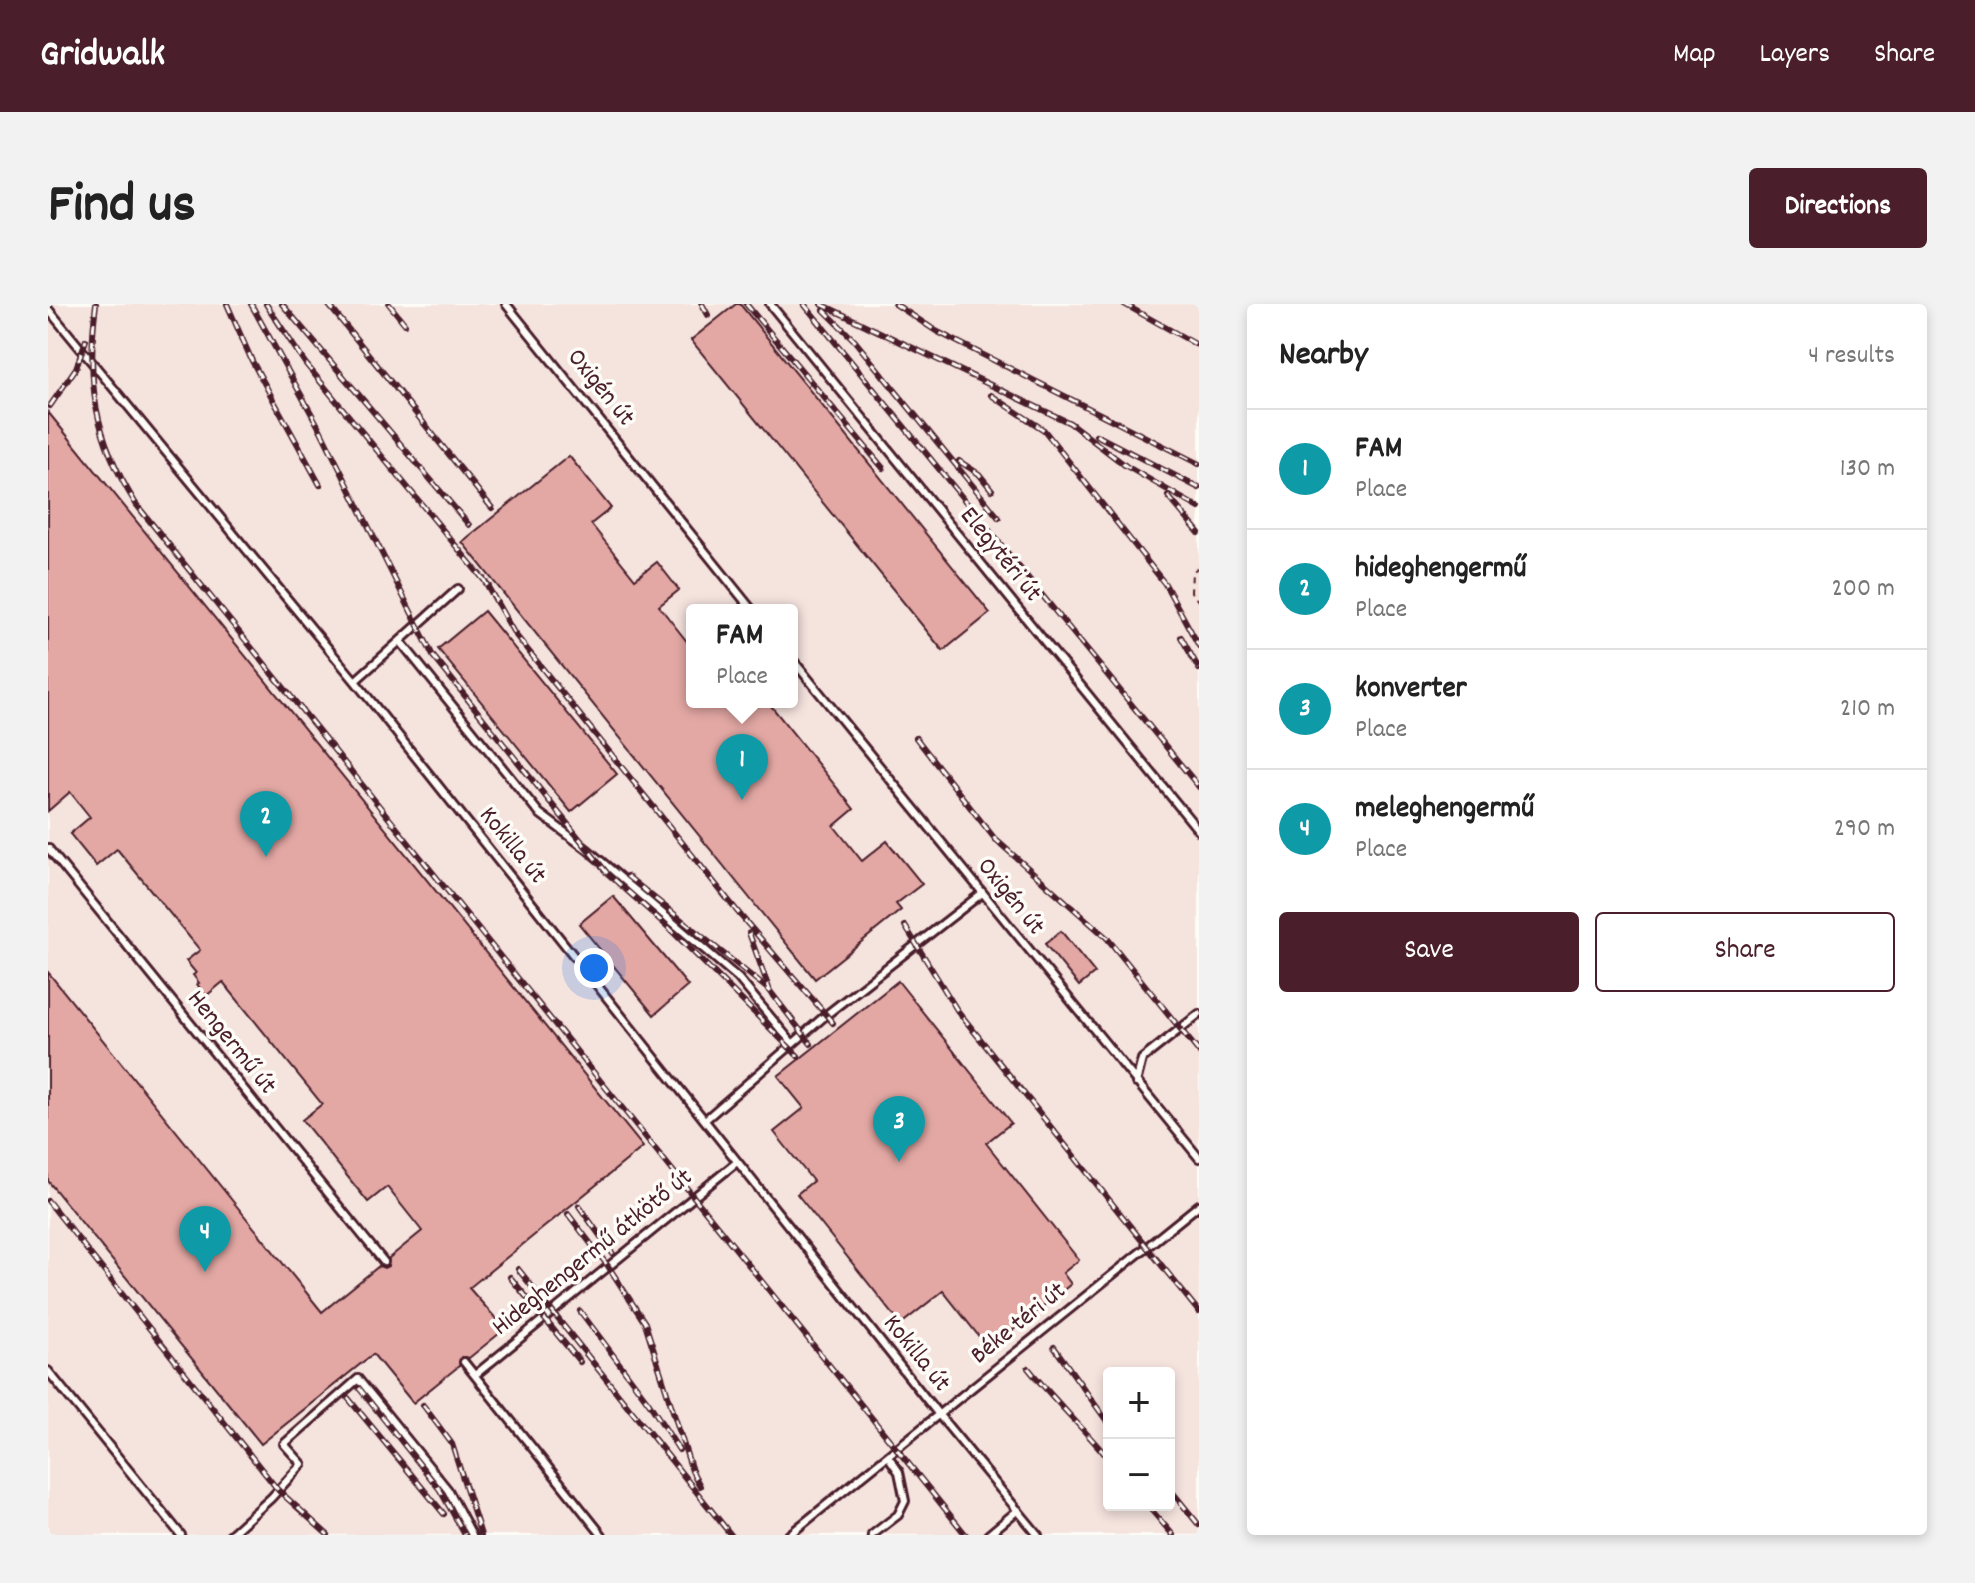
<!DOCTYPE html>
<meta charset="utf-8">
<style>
:root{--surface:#fff;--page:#f2f2f2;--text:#222;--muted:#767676;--line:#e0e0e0;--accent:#4a1f2b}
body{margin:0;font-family:Dekko,sans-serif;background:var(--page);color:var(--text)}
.controls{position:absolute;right:24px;bottom:24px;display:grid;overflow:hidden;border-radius:8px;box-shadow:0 4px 12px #0003}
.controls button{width:72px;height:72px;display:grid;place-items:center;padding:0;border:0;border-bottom:2px solid var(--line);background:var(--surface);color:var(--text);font:40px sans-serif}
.you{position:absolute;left:546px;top:664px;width:28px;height:28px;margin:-20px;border:6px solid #fff;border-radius:50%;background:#1a73e8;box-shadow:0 0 0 12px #1a73e833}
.badge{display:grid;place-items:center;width:52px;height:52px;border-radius:50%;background:var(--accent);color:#fff;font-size:26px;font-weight:700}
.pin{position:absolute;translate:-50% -66px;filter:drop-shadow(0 2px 4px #0008)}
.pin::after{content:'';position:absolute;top:42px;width:28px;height:24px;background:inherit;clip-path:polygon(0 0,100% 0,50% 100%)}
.popup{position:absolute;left:638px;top:300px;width:112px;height:104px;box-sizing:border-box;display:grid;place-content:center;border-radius:8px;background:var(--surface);filter:drop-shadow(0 2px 6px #0005);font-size:26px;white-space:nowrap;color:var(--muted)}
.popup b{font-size:30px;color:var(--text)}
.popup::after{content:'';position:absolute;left:50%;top:100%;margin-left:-16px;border:16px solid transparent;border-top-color:var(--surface)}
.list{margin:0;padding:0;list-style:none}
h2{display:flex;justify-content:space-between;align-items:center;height:104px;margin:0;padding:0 32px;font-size:34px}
h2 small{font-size:26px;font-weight:400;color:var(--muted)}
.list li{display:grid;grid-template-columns:52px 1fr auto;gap:24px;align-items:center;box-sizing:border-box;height:120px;padding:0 32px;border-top:2px solid var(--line)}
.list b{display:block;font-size:30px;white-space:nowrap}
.list p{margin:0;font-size:26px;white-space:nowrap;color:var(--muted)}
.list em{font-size:26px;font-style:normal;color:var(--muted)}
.actions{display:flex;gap:16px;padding:24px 32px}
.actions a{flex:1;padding:18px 0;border:2px solid var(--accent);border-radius:8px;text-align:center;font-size:28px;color:var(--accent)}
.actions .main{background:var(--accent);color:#fff}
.map{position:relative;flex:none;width:1151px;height:1231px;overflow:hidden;border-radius:8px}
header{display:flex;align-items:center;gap:48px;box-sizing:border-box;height:112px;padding:0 40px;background:var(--accent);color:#fff}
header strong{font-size:38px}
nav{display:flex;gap:44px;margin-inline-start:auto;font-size:28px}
.intro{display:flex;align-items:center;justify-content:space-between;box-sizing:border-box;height:192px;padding:0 48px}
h1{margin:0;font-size:56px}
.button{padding:20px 36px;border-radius:8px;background:var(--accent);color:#fff;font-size:28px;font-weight:700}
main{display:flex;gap:48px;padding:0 48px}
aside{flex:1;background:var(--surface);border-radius:8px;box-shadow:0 4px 12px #0003}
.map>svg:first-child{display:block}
.built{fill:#f5e3de;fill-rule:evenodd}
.building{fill:#e3a8a4;stroke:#4a1f2b;stroke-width:2}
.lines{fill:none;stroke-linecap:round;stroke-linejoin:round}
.service-casing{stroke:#4a1f2b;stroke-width:12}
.path{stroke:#4a1f2b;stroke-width:2;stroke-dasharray:6 6;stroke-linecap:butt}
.service{stroke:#fdfcf7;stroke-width:6}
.rail-casing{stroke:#4a1f2b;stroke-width:6}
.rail{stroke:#fdfcf7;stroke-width:3;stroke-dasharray:9;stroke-linecap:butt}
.labels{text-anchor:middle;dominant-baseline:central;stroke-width:7;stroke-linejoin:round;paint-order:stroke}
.street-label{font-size:26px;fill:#4a1f2b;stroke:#fdfcf7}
</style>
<header>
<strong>Gridwalk</strong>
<nav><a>Map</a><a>Layers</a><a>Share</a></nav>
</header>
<div class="intro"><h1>Find us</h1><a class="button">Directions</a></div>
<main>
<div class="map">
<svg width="1151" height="1231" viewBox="0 0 1151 1231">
<rect width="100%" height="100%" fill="#fdfcf7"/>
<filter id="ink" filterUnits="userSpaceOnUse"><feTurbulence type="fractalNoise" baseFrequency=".0125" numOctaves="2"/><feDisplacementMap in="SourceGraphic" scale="16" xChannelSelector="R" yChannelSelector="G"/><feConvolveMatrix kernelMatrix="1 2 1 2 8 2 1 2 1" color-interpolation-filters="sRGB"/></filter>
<g filter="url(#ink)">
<!-- built -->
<path class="built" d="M0,0H1151V1231H0ZM644,306H744V398H644ZM1061,1069H1121V1201H1061Z"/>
<!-- building -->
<path class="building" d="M688,0H692L942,309L895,347L643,36Z
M0,108L595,843L421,984L457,1025L421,1054L413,1053L411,1062L365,1099L325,1050L213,1140L0,877V668L274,1008L331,962L336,964L340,962L341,954L374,927L339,883L320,898L254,816L274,800L175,678L158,692L149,680L151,679L145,671L148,669L138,657L152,646L69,545L48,562L22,530L42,513L22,488L0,507Z
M521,152L563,204L543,220L587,275L609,258L631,286L611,302L644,344V398H720L806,505L786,522L814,557L839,537L874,580L848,600L853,606L767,675L414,238Z
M436,307L569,470L523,508L390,345Z
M565,592L640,682L606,711L531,620Z
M1013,627L1047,669L1031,682L997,640Z
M850,677L963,819L938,839L1031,956L1015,969L1023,980L941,1045L895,987L853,1020L749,890L765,877L726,828L756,804L730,772Z"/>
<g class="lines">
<defs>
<path id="service" d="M458,0L704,306
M722,0L1151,527
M0,5L307,377L891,1111L990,1231
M353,338L491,509L540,546L690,674L744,739
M744,355L1151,854
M307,377L410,285
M0,544L336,958
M1088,779L1094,755L1151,710
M657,816L778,711L933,590
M416,1058L554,1231
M0,1067L133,1231
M427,1071L689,858
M182,1231L223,1194L254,1160L236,1140L310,1075L400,1186L424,1231
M741,1231L1151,901
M824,1231L850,1211L857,1197L851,1168L840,1152
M940,1231L970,1206"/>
</defs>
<!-- service casing -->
<use href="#service" class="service-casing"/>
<!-- path -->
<path class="path" d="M1151,263L1144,268L1143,288L1151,298"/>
<!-- service -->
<use href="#service" class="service"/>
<defs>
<path id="rail" d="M48,0C38,78 46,133 88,200L918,1231
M179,0L204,57L272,181
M203,0L273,127L385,352L559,569L620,623L750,752
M218,0L257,59L441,282
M234,0L421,221
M280,0L444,204
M341,0L357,20
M654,0L660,11
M698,0L835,164
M756,0L1151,483
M773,0L1022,119L1078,162L1151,204
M847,0L888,27L1151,160
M1076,0L1151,42
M776,6L806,36L951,214
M943,91L996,126L1117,280L1151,342
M2,102L28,64L38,36
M1048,131L1151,184
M911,157L931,170L944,186
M1120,192L1151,229
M435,274L466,329L693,612L785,719
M1133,333L1151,365
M868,434L947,535L1059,634L1151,748
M579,572L722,687
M857,622L909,706L1151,1008
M701,629L722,687L763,740
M0,897L230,1186L280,1231
M531,902L565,950
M520,910L560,962L597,1019L644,1167L652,1182
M470,965L683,1231
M462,973L532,1058
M532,1007L601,1099L631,1146
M1006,1043L1061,1120
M980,1064C1006,1096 1035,1124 1061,1155
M311,1084L392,1186L417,1231
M300,1094L396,1210
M375,1101L404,1140L433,1231
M1121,1184L1151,1221
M1099,1201L1125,1231"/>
</defs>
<!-- rail casing -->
<use href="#rail" class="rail-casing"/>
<!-- rail -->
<use href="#rail" class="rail"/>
</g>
</g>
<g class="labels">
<!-- street labels -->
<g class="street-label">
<text transform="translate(552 84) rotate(51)">Oxigén út</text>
<text transform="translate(952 251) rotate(51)">Elegytéri út</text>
<text transform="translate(464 542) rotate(51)">Kokilla út</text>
<text transform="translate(962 593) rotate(51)">Oxigén út</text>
<text transform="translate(183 739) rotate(51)">Hengermű út</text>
<text transform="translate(545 949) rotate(-39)">Hideghengermű átkötő út</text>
<text transform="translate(971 1020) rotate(-39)">Béke téri út</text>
<text transform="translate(868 1050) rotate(51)">Kokilla út</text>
</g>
</g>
</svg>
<div class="controls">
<button>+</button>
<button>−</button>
</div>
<div class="you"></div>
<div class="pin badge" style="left:694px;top:496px;background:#0f9aa8">1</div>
<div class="popup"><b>FAM</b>Place</div>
<div class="pin badge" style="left:218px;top:553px;background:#0f9aa8">2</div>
<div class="pin badge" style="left:851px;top:858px;background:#0f9aa8">3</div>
<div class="pin badge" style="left:157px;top:968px;background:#0f9aa8">4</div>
</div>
<aside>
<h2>Nearby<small>4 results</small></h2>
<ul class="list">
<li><span class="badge" style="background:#0f9aa8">1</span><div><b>FAM</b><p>Place</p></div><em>130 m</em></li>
<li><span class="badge" style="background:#0f9aa8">2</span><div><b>hideghengermű</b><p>Place</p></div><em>200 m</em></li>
<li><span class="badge" style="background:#0f9aa8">3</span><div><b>konverter</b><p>Place</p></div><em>210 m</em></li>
<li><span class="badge" style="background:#0f9aa8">4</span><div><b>meleghengermű</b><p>Place</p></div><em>290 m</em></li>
</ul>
<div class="actions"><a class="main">Save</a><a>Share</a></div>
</aside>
</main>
